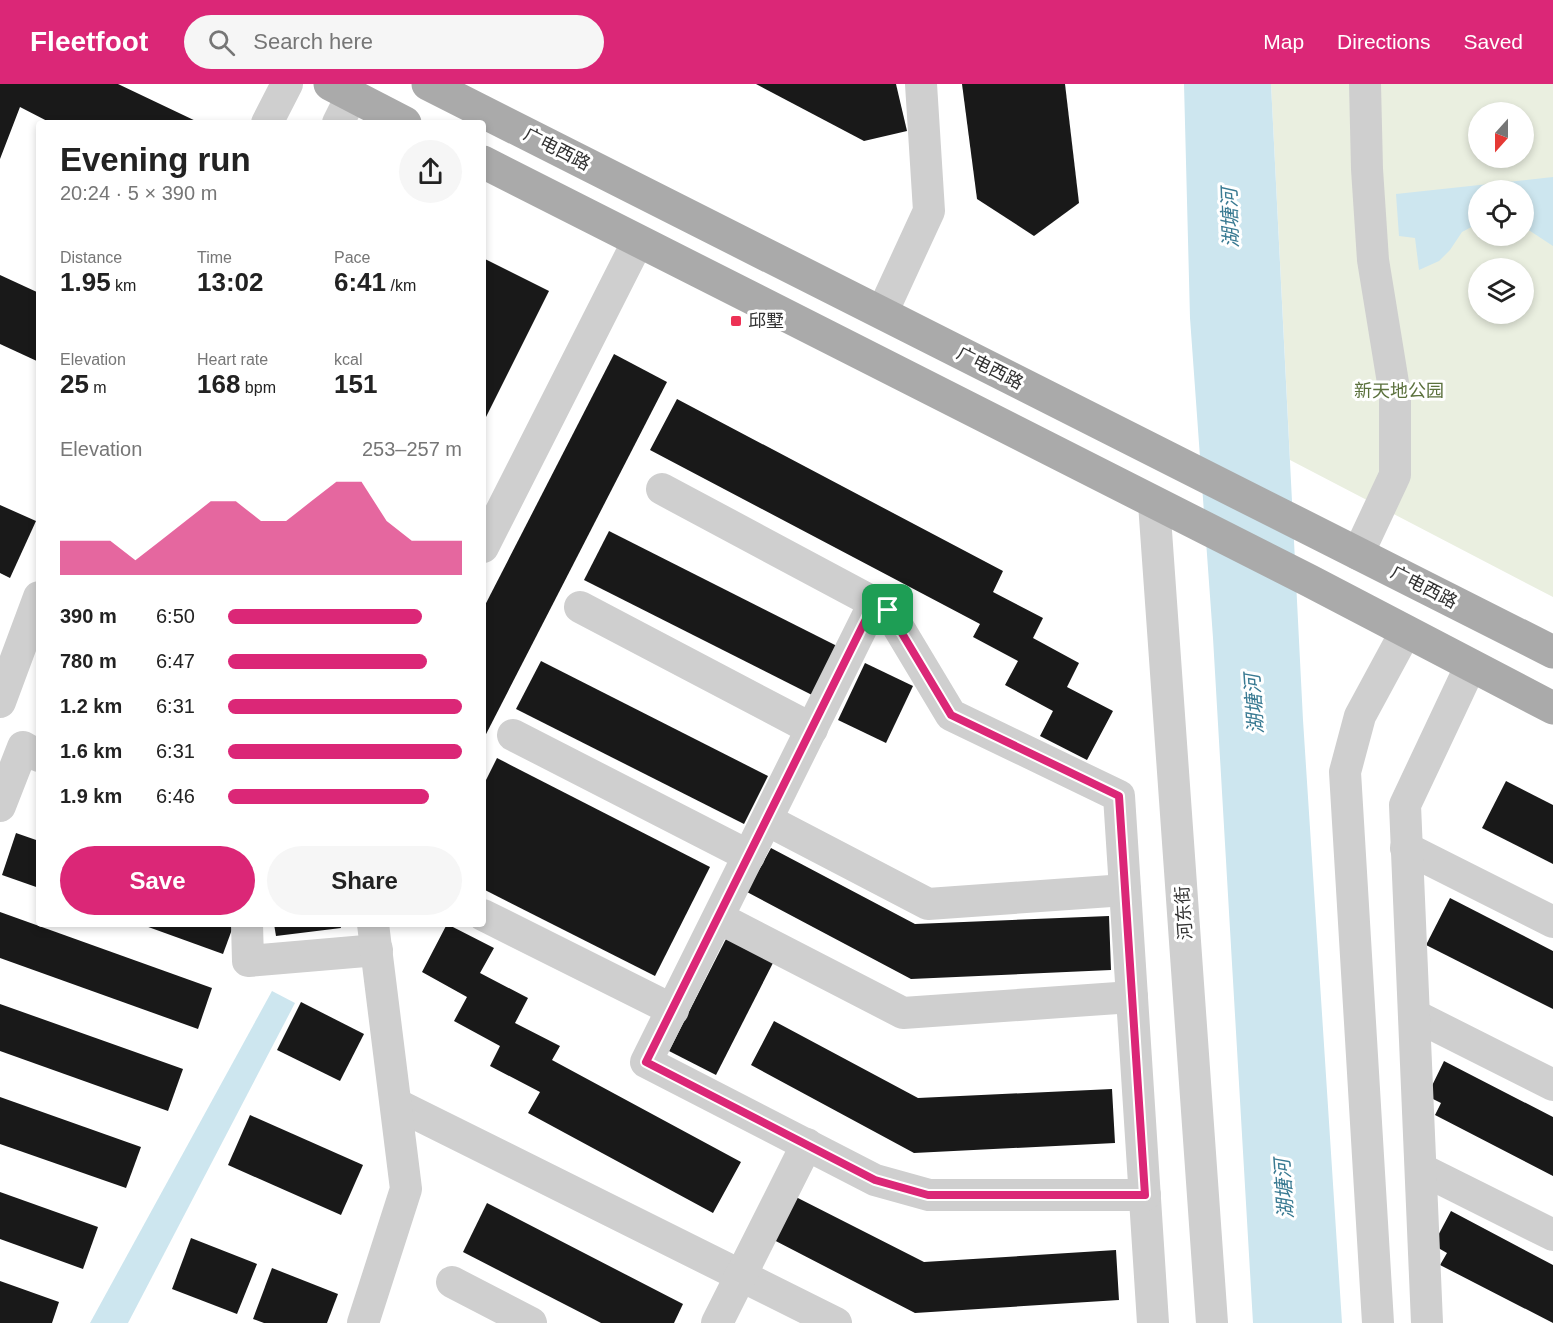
<!DOCTYPE html>
<html lang="en">
<head>
<meta charset="utf-8">
<style>
  body { margin:0; font-family:Arial,"Noto Sans SC",sans-serif; background:#f6f6f6; color:#222; height:100vh; display:flex; flex-direction:column; font-size:22px; white-space:nowrap }
  * { box-sizing:border-box; margin:0 }
  p { font-size:20px; color:#767676 }
  .icon { flex:none; width:33px; height:33px; fill:none; stroke:currentColor; stroke-width:2; stroke-linecap:round; stroke-linejoin:round }
  .map { position:relative; flex:1; overflow:hidden }
  .sheet { position:absolute; left:36px; top:36px; width:450px; height:807px; display:flex; flex-direction:column; background:#fff; border-radius:6px; box-shadow:0 3px 9px #0003 }
  .sheet>* { flex:none }
  .needle { width:39px; rotate:201deg }
  .tools { position:absolute; left:1468px; top:18px; display:grid; gap:12px }
  .tools a { display:grid; place-items:center; width:66px; height:66px; border-radius:50%; background:#fff; box-shadow:0 3px 9px #0003; font-size:30px }
  .pin { position:absolute; display:grid; place-items:center; width:51px; height:51px; color:#fff; margin:-26px; border-radius:12px; box-shadow:0 3px 9px #0006 }
  .round { display:grid; place-items:center; flex:none; width:63px; height:63px; border-radius:32px; background:#f6f6f6 }
  .head { display:flex; align-items:center; justify-content:space-between; height:102px; padding:0 24px }
  h1 { font-size:33px; font-weight:700; line-height:45px }
  .figures { display:grid; grid-template-columns:repeat(3,1fr); gap:9px; height:102px; padding:6px 24px }
  .figures div { display:grid; align-content:center }
  .figures b { font-size:26px; font-weight:700 }
  .figures small { font-size:16px; font-weight:400 }
  .figures p { font-size:16px }
  .chart { height:168px; padding:12px 24px }
  .chart p { display:flex; justify-content:space-between }
  .chart svg { width:100%; height:108px; margin-top:6px; fill:#db2777; opacity:.7 }
  .action { display:flex; gap:12px; margin-top:auto; padding:12px 24px }
  .action a { flex:1; height:69px; border-radius:36px; background:#db2777; color:#fff; font-size:24px; font-weight:700; line-height:69px; text-align:center }
  .action a+a { background:#f6f6f6; color:#222 }
  ul { padding:0 24px; list-style:none; font-size:20px }
  li { display:grid; grid-template-columns:96px 72px 1fr; align-items:center; height:45px }
  li i { height:15px; border-radius:8px; background:#db2777 }
  header { display:flex; align-items:center; gap:36px; box-sizing:border-box; height:84px; padding:0 30px; background:#db2777; color:#fff }
  header strong { font-size:28px }
  nav { display:flex; gap:33px; margin-inline-start:auto; font-size:21px }
  .search { width:420px; height:54px; background:#f6f6f6; display:flex; align-items:center; gap:15px; box-sizing:border-box; padding:0 21px; border-radius:33px; color:#767676; font-size:22px }
  .map>svg:first-child { display:block }
  .green { fill:#eaefe0; fill-rule:evenodd }
  .water { fill:#cde6ef }
  .building { fill:#191919 }
  .lines { fill:none; stroke-linecap:round; stroke-linejoin:round }
  .minor { stroke:#cfcfcf; stroke-width:32 }
  .major { stroke:#aaa; stroke-width:33 }
  .route-casing { stroke:#fff; stroke-width:12 }
  .route { stroke:#db2777; stroke-width:8 }
  .poi-dot { fill:#ed3155; stroke:#fff; stroke-width:2 }
  .labels { text-anchor:middle; stroke-width:6; stroke-linejoin:round; paint-order:stroke }
  .street-label { font-size:18px; fill:#323232; stroke:#fff }
  .poi-label { font-size:18px; fill:#323232; stroke:#fff; text-anchor:start }
  .park-label { font-size:18px; fill:#5b713d; stroke:#fff }
  .water-label { font-size:20px; font-style:italic; fill:#397a92; stroke:#fff }
</style>
</head>
<body>
<header>
<strong>Fleetfoot</strong>
<div class="search"><svg class="icon" aria-label="search" viewBox="0 0 24 24"><circle cx="10" cy="10" r="6"/><path d="M15 15l6 6"/></svg>Search here</div>
<nav><a>Map</a><a>Directions</a><a>Saved</a></nav>
</header>
<div class="map">
<svg width="1553" height="1239" viewBox="0 0 1553 1239">
  <rect width="100%" height="100%" fill="#fff"/>
  <path class="green" d="M 1271,0 L 1553,0 L 1553,513 L 1290,376 ZM 1479,28 L 1524,28 L 1524,74 L 1479,74 ZM 1479,106 L 1524,106 L 1524,152 L 1479,152 ZM 1479,184 L 1524,184 L 1524,230 L 1479,230 Z"/>
  <g class="water">
    <path d="M 1184,0 L 1271,0 L 1303,636 L 1342,1239 L 1253,1239 L 1213,554 L 1190,234 Z"/>
    <path d="M 1553,93 L 1553,162 L 1524,143 L 1524,106 L 1479,106 L 1479,139 L 1462,148 L 1450,166 L 1439,177 L 1419,186 L 1415,154 L 1399,152 L 1396,110 Z"/>
    <path d="M 272,907 L 295,919 L 128,1239 L 90,1239 Z"/>
  </g>
  <g class="building">
    <path d="M 0,0 L 118,0 L 200,39 L 51,39 L 20,23 L 0,75 Z"/>
    <path d="M 756,0 L 896,0 L 907,47 L 864,57 Z"/>
    <path d="M 962,0 L 1065,0 L 1079,119 L 1034,152 L 977,115 Z"/>
    <path d="M 483,174 L 549,207 L 483,339 Z"/>
    <path d="M 0,191 L 39,209 L 39,278 L 0,260 Z"/>
    <path d="M 614,270 L 667,298 L 483,656 L 483,525 Z"/>
    <path d="M 677,315 L 1003,487 L 993,508 L 1043,534 L 1033,554 L 1079,579 L 1067,603 L 1113,627 L 1087,676 L 1040,652 L 1053,627 L 1005,601 L 1018,577 L 973,553 L 980,540 L 650,366 Z"/>
    <path d="M 0,421 L 36,437 L 10,494 L 0,489 Z"/>
    <path d="M 609,447 L 837,562 L 812,611 L 584,496 Z"/>
    <path d="M 541,577 L 768,692 L 744,740 L 516,625 Z"/>
    <path d="M 865,579 L 913,602 L 886,659 L 838,636 Z"/>
    <path d="M 497,674 L 710,783 L 655,892 L 483,805 L 483,702 Z"/>
    <path d="M 1506,697 L 1553,721 L 1553,780 L 1482,744 Z"/>
    <path d="M 16,749 L 39,757 L 39,804 L 2,791 Z"/>
    <path d="M 771,764 L 915,840 L 1109,832 L 1111,886 L 911,895 L 747,808 Z"/>
    <path d="M 1450,814 L 1553,867 L 1553,925 L 1426,861 Z"/>
    <path d="M 0,828 L 212,904 L 198,945 L 0,874 Z"/>
    <path d="M 140,840 L 234,840 L 223,870 Z"/>
    <path d="M 274,840 L 340,840 L 341,844 L 276,852 Z"/>
    <path d="M 447,840 L 494,864 L 480,889 L 528,914 L 515,939 L 560,962 L 552,976 L 741,1078 L 713,1129 L 528,1029 L 540,1008 L 490,982 L 500,962 L 454,937 L 467,913 L 422,888 Z"/>
    <path d="M 727,853 L 774,877 L 716,991 L 669,967 Z"/>
    <path d="M 301,918 L 364,950 L 340,997 L 277,966 Z"/>
    <path d="M 0,920 L 183,985 L 168,1027 L 0,967 Z"/>
    <path d="M 774,937 L 918,1014 L 1112,1005 L 1115,1059 L 914,1069 L 751,981 Z"/>
    <path d="M 1444,977 L 1553,1033 L 1553,1092 L 1435,1031 L 1441,1019 L 1427,1012 Z"/>
    <path d="M 0,1013 L 141,1063 L 126,1104 L 0,1060 Z"/>
    <path d="M 250,1031 L 363,1081 L 341,1131 L 228,1081 Z"/>
    <path d="M 0,1108 L 98,1143 L 83,1185 L 0,1155 Z"/>
    <path d="M 790,1110 L 924,1178 L 1116,1166 L 1119,1216 L 915,1229 L 768,1153 Z"/>
    <path d="M 487,1119 L 683,1220 L 674,1239 L 601,1239 L 463,1168 Z"/>
    <path d="M 1451,1127 L 1553,1181 L 1553,1239 L 1440,1181 L 1447,1169 L 1433,1161 Z"/>
    <path d="M 191,1154 L 257,1180 L 237,1230 L 172,1205 Z"/>
    <path d="M 272,1184 L 338,1210 L 327,1239 L 264,1239 L 253,1235 Z"/>
    <path d="M 0,1197 L 59,1218 L 52,1239 L 0,1239 Z"/>
  </g>
  <g class="lines">
    <g class="minor">
      <path d="M 267,39 L 287,0"/>
      <path d="M 338,39 L 352,11"/>
      <path d="M 882,229 L 929,127 L 921,0"/>
      <path d="M 662,405 L 888,526 L 951,631 L 1119,712 L 1153,1239"/>
      <path d="M 1154,419 L 1212,1239"/>
      <path d="M 483,463 L 638,157"/>
      <path d="M 1358,470 L 1395,391 L 1395,311 L 1373,176 L 1367,85 L 1365,0"/>
      <path d="M 874,519 L 646,978 L 875,1096 L 929,1111 L 1145,1111"/>
      <path d="M 580,523 L 812,645"/>
      <path d="M 0,618 L 39,513"/>
      <path d="M 513,651 L 749,772"/>
      <path d="M 0,722 L 23,663 L 39,672"/>
      <path d="M 767,736 L 928,820 L 1125,806"/>
      <path d="M 1406,764 L 1553,838"/>
      <path d="M 483,831 L 673,926"/>
      <path d="M 719,834 L 903,929 L 1132,913"/>
      <path d="M 247,840 L 248,877 L 377,866"/>
      <path d="M 1414,931 L 1553,1001"/>
      <path d="M 396,1020 L 836,1239"/>
      <path d="M 1421,1085 L 1553,1151"/>
      <path d="M 452,1198 L 531,1239"/>
      <path d="M 363,1239 L 406,1105 L 373,840"/>
      <path d="M 717,1239 L 807,1060"/>
      <path d="M 1378,1239 L 1345,688 L 1360,632 L 1406,547"/>
      <path d="M 1427,1239 L 1405,721 L 1471,581"/>
    </g>
    <g class="major">
      <path d="M 330,0 L 405,39"/>
      <path d="M 428,0 L 1553,568"/>
      <path d="M 483,78 L 1310,497 L 1553,624"/>
    </g>
  </g>
  <g class="lines">
    <g class="route-casing">
      <path id="route" d="M 874,519 L 888,526 L 951,631 L 1119,712 L 1145,1111 L 928,1111 L 875,1096 L 646,978 Z"/>
    </g>
    <use href="#route" class="route"/>
  </g>
  <rect class="poi-dot" x="730" y="231" width="12" height="12" rx="3"/>
  <g class="labels">
    <g class="street-label">
      <text transform="translate(557 65) rotate(27)" y="6">广电西路</text>
      <text transform="translate(990 284) rotate(27)" y="6">广电西路</text>
      <text transform="translate(1424 503) rotate(27)" y="6">广电西路</text>
      <text transform="translate(1184 829) rotate(-94)" y="6">河东街</text>
    </g>
    <g class="poi-label">
      <text x="748" y="243">邱墅</text>
    </g>
    <g class="park-label">
      <text x="1399" y="313">新天地公园</text>
    </g>
    <g class="water-label">
      <text transform="translate(1230 134) rotate(-92)" y="7">湖塘河</text>
      <text transform="translate(1254 620) rotate(-94)" y="7">湖塘河</text>
      <text transform="translate(1284 1105) rotate(-94)" y="7">湖塘河</text>
    </g>
  </g>
</svg>
<div class="tools">
<a><svg class="needle" viewBox="-14 -14 28 28"><path d="M0-13l5 13h-10z" fill="#e53935"/><path d="M0 13l5-13h-10z" fill="#767676"/></svg></a>
<a><svg class="icon" aria-label="locate" viewBox="0 0 24 24"><circle cx="12" cy="12" r="6"/><path d="M12 2v4M12 18v4M2 12h4M18 12h4"/></svg></a>
<a><svg class="icon" aria-label="layers" viewBox="0 0 24 24"><path d="M12 4l9 5-9 5-9-5zM3 14l9 5 9-5"/></svg></a>
</div>
<div class="pin" style="left:888px;top:526px;background:#1e9e55"><svg class="icon" aria-label="arrive" viewBox="0 0 24 24"><path d="M6 21V4h12l-3 4 3 4H6"/></svg></div>
<section class="sheet">
<div class="head"><div><h1>Evening run</h1><p>20:24 · 5 × 390 m</p></div><a class="round"><svg class="icon" aria-label="share" viewBox="0 0 24 24"><path d="M12 15V3M7 8l5-5 5 5M5 13v7h14v-7"/></svg></a></div>
<div class="figures">
<div><p>Distance</p><b>1.95<small> km</small></b></div>
<div><p>Time</p><b>13:02</b></div>
<div><p>Pace</p><b>6:41<small> /km</small></b></div>
</div>
<div class="figures">
<div><p>Elevation</p><b>25<small> m</small></b></div>
<div><p>Heart rate</p><b>168<small> bpm</small></b></div>
<div><p>kcal</p><b>151</b></div>
</div>
<div class="chart"><p><span>Elevation</span>253–257 m</p>
<svg viewBox="0 0 160 44" preserveAspectRatio="none"><path d="M0 44V30L10 30L20 30L30 38L40 30L50 22L60 14L70 14L80 22L90 22L100 14L110 6L120 6L130 22L140 30L150 30L160 30V44z"/></svg>
</div>
<ul>
<li><b>390 m</b>6:50<i style="width:83%"></i></li>
<li><b>780 m</b>6:47<i style="width:85%"></i></li>
<li><b>1.2 km</b>6:31<i style="width:100%"></i></li>
<li><b>1.6 km</b>6:31<i style="width:100%"></i></li>
<li><b>1.9 km</b>6:46<i style="width:86%"></i></li>
</ul>
<div class="action"><a>Save</a><a>Share</a></div>
</section>
</div>
</body>
</html>
